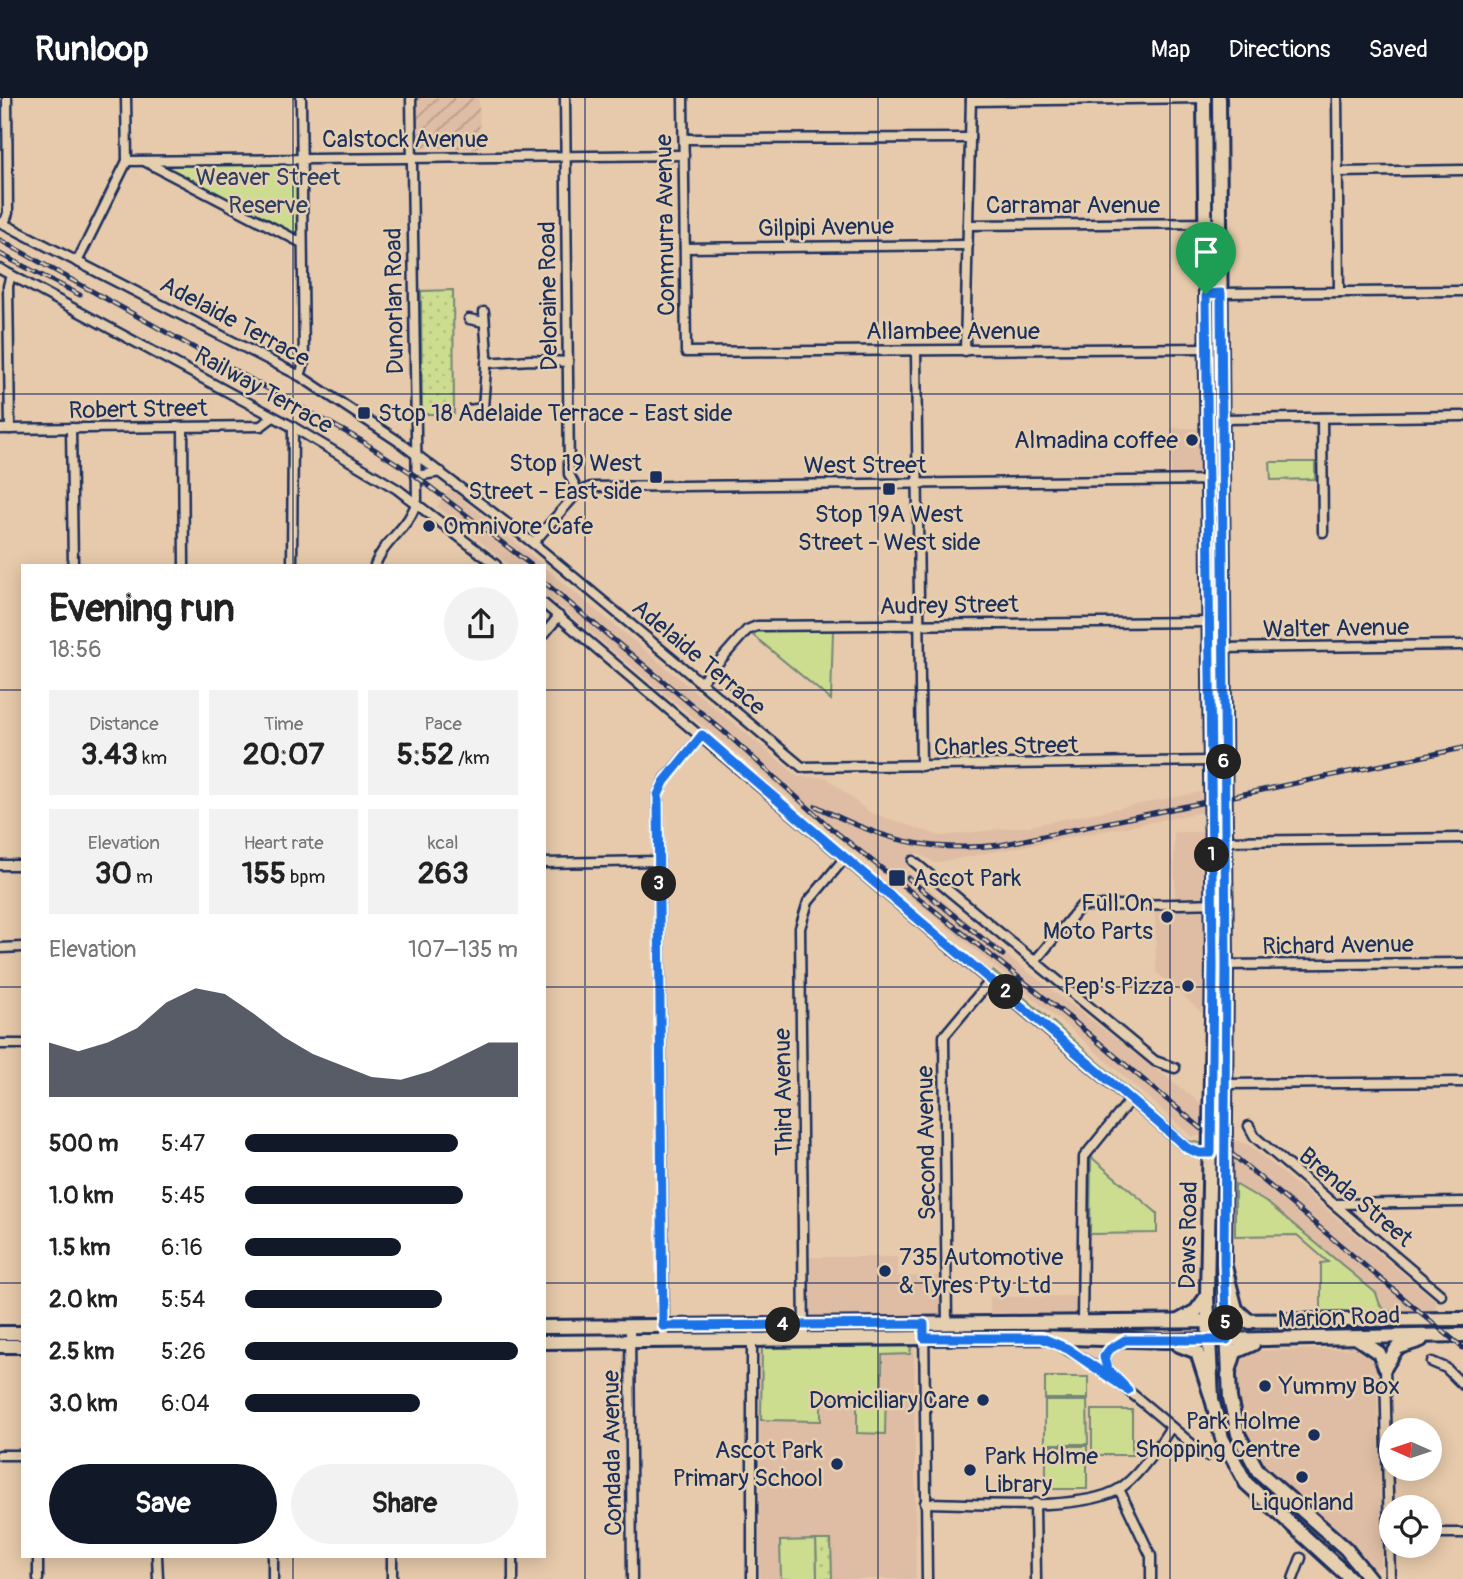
<!DOCTYPE html>
<html lang="en">
<head>
<meta charset="utf-8">
<style>
  body { margin:0; font-family:Pangolin,sans-serif; background:#f2f2f2; color:#222; height:100vh; display:flex; flex-direction:column; font-size:26px; white-space:nowrap }
  * { box-sizing:border-box; margin:0 }
  p { font-size:23px; color:#767676 }
  .icon { flex:none; width:38px; height:38px; fill:none; stroke:currentColor; stroke-width:2; stroke-linecap:round; stroke-linejoin:round }
  .map { position:relative; flex:1; overflow:hidden }
  .sheet { position:absolute; left:21px; top:466px; width:525px; height:994px; display:flex; flex-direction:column; background:#fff; border-radius:0px; box-shadow:0 4px 18px #0003 }
  .sheet>* { flex:none }
  .needle { width:46px; rotate:273deg }
  .buttons { position:absolute; left:1379px; top:1320px; display:grid; gap:14px }
  .buttons a { display:grid; place-items:center; width:63px; height:63px; border-radius:50%; background:#fff; box-shadow:0 4px 18px #0003; font-size:35px }
  .pin { position:absolute; display:grid; place-items:center; width:60px; height:60px; color:#fff; margin:-72px -30px; border-radius:50% 50% 50% 0; rotate:-45deg; box-shadow:0 0 7px #0007 }
  .pin .icon { rotate:45deg }
  .km { position:absolute; width:35px; height:35px; margin:-18px; border-radius:50%; background:#222; color:#fff; font-size:19px; line-height:35px; text-align:center }
  .round { display:grid; place-items:center; flex:none; width:74px; height:74px; border-radius:37px; background:#f2f2f2 }
  .head { display:flex; align-items:center; justify-content:space-between; height:119px; padding:0 28px }
  h1 { font-size:38px; font-weight:700; line-height:52px }
  .figures { display:grid; grid-template-columns:repeat(3,1fr); gap:10px; height:119px; padding:7px 28px }
  .figures div { display:grid; align-content:center; border-radius:0px; background:#f2f2f2; text-align:center }
  .figures b { font-size:30px; font-weight:700 }
  .figures small { font-size:19px; font-weight:400 }
  .figures p { font-size:19px }
  .chart { height:196px; padding:14px 28px }
  .chart p { display:flex; justify-content:space-between }
  .chart svg { width:100%; height:126px; margin-top:7px; fill:#111827; opacity:.7 }
  .cta { display:flex; gap:14px; margin-top:auto; padding:14px 28px }
  .cta a { flex:1; height:80px; border-radius:42px; background:#111827; color:#fff; font-size:28px; font-weight:700; line-height:80px; text-align:center }
  .cta a+a { background:#f2f2f2; color:#222 }
  ul { padding:0 28px; list-style:none; font-size:23px }
  li { display:grid; grid-template-columns:112px 84px 1fr; align-items:center; height:52px }
  li i { height:18px; border-radius:9px; background:#111827 }
  header { display:flex; align-items:center; gap:42px; box-sizing:border-box; height:98px; padding:0 35px; background:#111827; color:#fff }
  header strong { font-size:33px }
  nav { display:flex; gap:38px; margin-inline-start:auto; font-size:24px }
  .map>svg:first-child { display:block }
  .built { fill:#dfbda4 }
  .industrial { fill:url(#industrial-furrows) }
  .grass { fill:url(#grass-dots); stroke:#748677; stroke-width:2 }
  .park { fill:#cddd90; stroke:#748677; stroke-width:2 }
  .garden { fill:url(#garden-furrows); stroke:#748677; stroke-width:2 }
  .lines { fill:none; stroke-linecap:round; stroke-linejoin:round }
  .street-casing { stroke:#1b2f5e; stroke-width:13 }
  .secondary-casing { stroke:#1b2f5e; stroke-width:18 }
  .primary-casing { stroke:#1b2f5e; stroke-width:18 }
  .street { stroke:#e6cfaf; stroke-width:8 }
  .secondary { stroke:#e6cfaf; stroke-width:12 }
  .primary { stroke:#e6cfaf; stroke-width:12 }
  .rail-casing { stroke:#1b2f5e; stroke-width:5 }
  .rail { stroke:#e6cfaf; stroke-width:2.5; stroke-dasharray:8; stroke-linecap:butt }
  .route-casing { stroke:#fff; stroke-width:14 }
  .route { stroke:#1a73e8; stroke-width:9 }
  .grid { fill:none; stroke:#1b2f5e; stroke-width:2; stroke-opacity:0.55 }
  .poi-dot { fill:#1b2f5e; stroke:#e6cfaf; stroke-width:2.5 }
  .labels { text-anchor:middle; stroke-width:5; stroke-linejoin:round; paint-order:stroke }
  .street-label { font-size:24px; fill:#1b2f5e; stroke:#e6cfaf }
  .park-label { font-size:24px; fill:#2d4063; stroke:#e6cfaf }
  .poi-label { font-size:24px; fill:#1b2f5e; stroke:#e6cfaf; text-anchor:end }
</style>
</head>
<body>
<header>
<strong>Runloop</strong>
<nav><a>Map</a><a>Directions</a><a>Saved</a></nav>
</header>
<div class="map">
<svg width="1463" height="1481" viewBox="0 0 1463 1481">
  <defs>
    <pattern id="industrial-furrows" width="10" height="10" patternUnits="userSpaceOnUse" patternTransform="scale(1.75)"><rect width="10" height="10" fill="#dfbda4"/><path d="M-1 1l2-2M0 10L10 0M9 11l2-2" fill="none" stroke="#b49a89"/></pattern>
    <pattern id="grass-dots" width="8" height="8" patternUnits="userSpaceOnUse" patternTransform="scale(1.75)"><rect width="8" height="8" fill="#cddd90"/><path d="M2 2h.1M6 6h.1" fill="none" stroke="#afbe7f" stroke-width="1.8" stroke-linecap="round"/></pattern>
    <pattern id="garden-furrows" width="10" height="10" patternUnits="userSpaceOnUse" patternTransform="scale(1.75)"><rect width="10" height="10" fill="#cddd90"/><path d="M-1 1l2-2M0 10L10 0M9 11l2-2" fill="none" stroke="#afbe7f"/></pattern>
  </defs>
  <rect width="100%" height="100%" fill="#e7caab"/>
  <filter id="ink" filterUnits="userSpaceOnUse"><feTurbulence type="fractalNoise" baseFrequency=".0143" numOctaves="2"/><feDisplacementMap in="SourceGraphic" scale="14" xChannelSelector="R" yChannelSelector="G"/><feConvolveMatrix kernelMatrix="1 2 1 2 8 2 1 2 1" color-interpolation-filters="sRGB"/></filter>
  <g filter="url(#ink)">
    <g class="built">
      <path d="M 1171,330 L 1203,330 L 1204,372 L 1201,377 L 1171,377 Z"/>
      <path d="M 450,391 L 543,467 L 509,467 L 437,408 Z"/>
      <path d="M 544,469 L 799,679 L 826,679 L 869,714 L 940,738 L 1029,728 L 1200,694 L 1204,714 L 935,765 L 917,755 L 906,771 L 1014,863 L 1202,1006 L 1203,1038 L 1191,1038 L 1075,935 L 544,496 Z"/>
      <path d="M 1174,734 L 1206,734 L 1207,795 L 1203,801 L 1175,801 Z"/>
      <path d="M 1155,811 L 1206,813 L 1208,920 L 1156,874 Z"/>
      <path d="M 1232,1041 L 1249,1047 L 1436,1203 L 1436,1214 L 1388,1214 L 1380,1207 L 1376,1195 L 1269,1106 L 1242,1093 L 1233,1085 Z"/>
      <path d="M 809,1159 L 897,1159 L 898,1178 L 942,1178 L 942,1216 L 934,1222 L 814,1223 L 809,1216 Z"/>
      <path d="M 1079,1198 L 1079,1215 L 1073,1220 L 990,1220 L 990,1199 Z"/>
      <path d="M 763,1247 L 912,1247 L 914,1251 L 916,1481 L 760,1481 L 760,1251 Z"/>
      <path d="M 1365,1250 L 1376,1265 L 1382,1442 L 1381,1470 L 1367,1471 L 1263,1374 L 1240,1321 L 1238,1262 L 1249,1253 Z"/>
    </g>
    <path class="industrial" d="M 417,0 L 479,0 L 480,50 L 418,50 Z"/>
    <g class="grass">
      <path d="M 453,192 L 454,316 L 422,316 L 421,193 Z"/>
      <path d="M 816,1442 L 831,1442 L 832,1481 L 817,1481 Z"/>
    </g>
    <g class="park">
      <path d="M 297,65 L 297,139 L 160,67 Z"/>
      <path d="M 1270,364 L 1315,364 L 1315,381 L 1271,382 Z"/>
      <path d="M 756,532 L 833,532 L 831,602 L 749,534 Z"/>
      <path d="M 1091,1059 L 1157,1115 L 1157,1135 L 1090,1136 Z"/>
      <path d="M 1235,1086 L 1269,1106 L 1376,1195 L 1380,1207 L 1386,1213 L 1321,1213 L 1321,1165 L 1328,1164 L 1297,1137 L 1235,1138 Z"/>
      <path d="M 911,1248 L 910,1256 L 882,1257 L 882,1289 L 886,1289 L 885,1336 L 857,1335 L 857,1302 L 821,1302 L 821,1323 L 761,1322 L 762,1250 Z"/>
      <rect x="1045" y="1279" width="43" height="22"/>
      <path d="M 1045,1303 L 1087,1303 L 1088,1346 L 1045,1346 Z"/>
      <rect x="1092" y="1312" width="40" height="45"/>
      <rect x="1046" y="1348" width="41" height="43"/>
      <path d="M 816,1442 L 817,1481 L 781,1481 L 780,1443 Z"/>
    </g>
    <g class="garden">
      <path d="M 993,873 L 1048,920 L 1046,923 L 990,877 Z"/>
      <path d="M 1053,924 L 1188,1043 L 1201,1045 L 1201,1050 L 1185,1044 L 1050,927 Z"/>
    </g>
    <g class="lines">
      <g class="street-casing">
        <g id="street">
          <path d="M 565,0 L 569,376 L 578,394"/>
          <path d="M 683,0 L 686,254 L 1209,250"/>
          <path d="M 1337,0 L 1339,194"/>
          <path d="M 971,3 L 1206,0"/>
          <path d="M 684,41 L 970,40"/>
          <path d="M 127,63 L 684,57"/>
          <path d="M 146,64 L 302,145"/>
          <path d="M 1338,74 L 1463,72"/>
          <path d="M 0,124 L 300,278 L 398,343 L 533,445 L 802,669 L 1211,663"/>
          <path d="M 4,126 L 8,115 L 7,0"/>
          <path d="M 968,127 L 1220,125"/>
          <path d="M 685,150 L 968,147"/>
          <path d="M 77,164 L 127,63 L 126,0"/>
          <path d="M 0,171 L 293,329 L 397,391 L 496,467"/>
          <path d="M 1217,195 L 1463,193"/>
          <path d="M 469,221 L 484,224"/>
          <path d="M 916,253 L 921,668"/>
          <path d="M 965,253 L 971,0"/>
          <path d="M 486,265 L 531,262 L 568,264"/>
          <path d="M 300,278 L 304,265 L 301,0"/>
          <path d="M 469,312 L 483,310 L 487,256 L 484,214"/>
          <path d="M 1322,320 L 1323,434"/>
          <path d="M 1222,321 L 1463,318"/>
          <path d="M 183,329 L 184,467"/>
          <path d="M 71,330 L 73,467"/>
          <path d="M 0,331 L 261,328 L 273,319"/>
          <path d="M 10,331 L 8,188 L 11,177"/>
          <path d="M 416,378 L 441,374"/>
          <path d="M 533,445 L 578,394 L 591,389 L 1222,382"/>
          <path d="M 292,467 L 293,329"/>
          <path d="M 375,467 C 384,442 412,428 417,401 L 411,0"/>
          <path d="M 544,506 L 1187,1050 L 1199,1055 L 1211,1055"/>
          <path d="M 544,536 L 559,518"/>
          <path d="M 1221,550 L 1463,547"/>
          <path d="M 700,585 L 747,532 L 757,528 L 1212,524"/>
          <path d="M 1225,743 L 1463,740"/>
          <path d="M 913,763 L 1155,963 L 1175,970"/>
          <path d="M 544,765 L 659,763"/>
          <path d="M 0,767 L 23,767"/>
          <path d="M 0,850 L 23,849"/>
          <path d="M 1035,863 L 1081,808 L 1225,805"/>
          <path d="M 1213,867 L 1463,865"/>
          <path d="M 0,946 L 23,946"/>
          <path d="M 1226,986 L 1463,984"/>
          <path d="M 1249,1028 L 1255,1039 L 1441,1197"/>
          <path d="M 1337,1106 L 1463,1104"/>
          <path d="M 924,1226 L 927,1481"/>
          <path d="M 947,1226 L 944,938 L 991,882"/>
          <path d="M 1082,1226 L 1084,1059 L 1131,1001"/>
          <path d="M 630,1228 L 632,1481"/>
          <path d="M 752,1239 L 752,1481"/>
          <path d="M 804,1241 L 800,830 L 808,804 L 844,761"/>
          <path d="M 664,1242 L 658,697 L 664,683 L 702,637"/>
          <path d="M 1048,1242 C 1108,1269 1156,1317 1206,1358"/>
          <path d="M 1432,1264 L 1446,1270 L 1463,1287"/>
          <path d="M 1385,1269 L 1390,1481"/>
          <path d="M 1116,1280 L 1107,1270 L 1104,1259 L 1110,1251 L 1123,1243"/>
          <path d="M 0,1357 L 23,1357"/>
          <path d="M 1119,1391 L 1151,1458 L 1151,1481"/>
          <path d="M 925,1405 C 972,1405 1082,1414 1119,1391 C 1138,1379 1159,1348 1171,1329"/>
          <path d="M 1035,1405 L 1036,1481"/>
          <path d="M 1430,1435 L 1463,1435"/>
          <path d="M 38,1458 L 38,1481"/>
          <path d="M 157,1458 L 158,1481"/>
          <path d="M 273,1458 L 273,1481"/>
          <path d="M 392,1458 L 392,1481"/>
          <path d="M 513,1458 L 513,1481"/>
          <path d="M 1293,1481 L 1301,1460"/>
        </g>
      </g>
      <g class="secondary-casing">
        <g id="secondary">
          <path d="M 1204,0 L 1213,867 L 1207,1198 L 1212,1301 L 1222,1340 L 1246,1385 L 1351,1481"/>
          <path d="M 1219,0 L 1226,867 L 1224,1165 L 1230,1300 L 1238,1336 L 1258,1373 L 1346,1451 L 1370,1481"/>
        </g>
      </g>
      <g class="primary-casing">
        <g id="primary">
          <path d="M 1224,1165 L 1236,1211 L 1250,1224"/>
          <path d="M 1180,1222 L 1196,1213 L 1207,1198"/>
          <path d="M 544,1229 L 1463,1221"/>
          <path d="M 0,1235 L 23,1235"/>
          <path d="M 1357,1240 L 1379,1255 L 1385,1269"/>
          <path d="M 544,1244 L 1038,1239 L 1165,1243 L 1463,1237"/>
          <path d="M 1179,1247 L 1197,1254 L 1212,1301"/>
          <path d="M 0,1248 L 23,1248"/>
          <path d="M 1385,1269 L 1397,1250 L 1421,1242"/>
          <path d="M 1228,1277 L 1235,1254 L 1253,1246"/>
        </g>
      </g>
      <use href="#street" class="street"/>
      <use href="#secondary" class="secondary"/>
      <use href="#primary" class="primary"/>
      <g class="rail-casing">
        <g id="rail">
          <path d="M 0,142 L 362,343 L 416,378 L 531,467"/>
          <path d="M 0,156 L 80,197"/>
          <path d="M 544,484 L 728,637 L 832,731 L 1071,921 L 1463,1250"/>
          <path d="M 816,708 C 880,741 927,755 1000,747 L 1463,650"/>
          <path d="M 908,780 L 1003,857"/>
        </g>
      </g>
      <use href="#rail" class="rail"/>
    </g>
  </g>
  <g class="lines" filter="url(#ink)">
    <g class="route-casing">
      <path id="route" d="M 1221,195 L 1226,867 L 1224,1165 L 1227,1242 L 1125,1242 L 1110,1251 L 1104,1259 L 1107,1270 L 1128,1292 L 1068,1251 L 1042,1240 L 924,1240 L 924,1226 L 663,1228 L 658,697 L 664,684 L 702,637 C 862,777 1027,910 1187,1050 L 1199,1055 L 1211,1055 L 1213,867 L 1206,196 Z"/>
    </g>
    <use href="#route" class="route"/>
  </g>
  <path class="grid" d="M 293,0 L 293,467M 585,0 L 585,1481M 878,0 L 878,1481M 1170,0 L 1170,1481M 0,296 L 1463,296M 0,592 L 23,592M 544,592 L 1463,592M 0,889 L 23,889M 544,889 L 1463,889M 0,1185 L 23,1185M 544,1185 L 1463,1185M 293,1458 L 293,1481"/>
  <g class="poi-dot">
    <rect x="357" y="308" width="14" height="14" rx="3.5"/>
    <circle cx="1192" cy="342" r="7"/>
    <rect x="649" y="372" width="14" height="14" rx="3.5"/>
    <rect x="882" y="384" width="14" height="14" rx="3.5"/>
    <circle cx="429" cy="428" r="7"/>
    <rect x="888" y="771" width="18" height="18" rx="3.5"/>
    <circle cx="1167" cy="819" r="7"/>
    <circle cx="1188" cy="888" r="7"/>
    <circle cx="885" cy="1173" r="7"/>
    <circle cx="1265" cy="1288" r="7"/>
    <circle cx="983" cy="1302" r="7"/>
    <circle cx="1314" cy="1337" r="7"/>
    <circle cx="837" cy="1366" r="7"/>
    <circle cx="970" cy="1372" r="7"/>
    <circle cx="1302" cy="1379" r="7"/>
  </g>
  <g class="labels">
    <g class="street-label">
      <text x="405" y="49">Calstock Avenue</text>
      <text x="1073" y="115">Carramar Avenue</text>
      <text transform="translate(665 127) rotate(-91)" y="8">Conmurra Avenue</text>
      <text transform="translate(826 129) rotate(-1)" y="8">Gilpipi Avenue</text>
      <text transform="translate(548 198) rotate(-91)" y="8">Deloraine Road</text>
      <text transform="translate(394 203) rotate(-91)" y="8">Dunorlan Road</text>
      <text transform="translate(235 223) rotate(28)" y="8">Adelaide Terrace</text>
      <text x="953" y="241">Allambee Avenue</text>
      <text transform="translate(264 292) rotate(29)" y="8">Railway Terrace</text>
      <text transform="translate(138 311) rotate(-1)" y="8">Robert Street</text>
      <text x="865" y="375">West Street</text>
      <text transform="translate(949 507) rotate(-1)" y="8">Audrey Street</text>
      <text transform="translate(1336 530) rotate(-1)" y="8">Walter Avenue</text>
      <text transform="translate(699 559) rotate(40)" y="8">Adelaide Terrace</text>
      <text transform="translate(1006 648) rotate(-1)" y="8">Charles Street</text>
      <text transform="translate(1338 847) rotate(-1)" y="8">Richard Avenue</text>
      <text transform="translate(783 994) rotate(-91)" y="8">Third Avenue</text>
      <text transform="translate(926 1045) rotate(-91)" y="8">Second Avenue</text>
      <text transform="translate(1356 1099) rotate(40)" y="8">Brenda Street</text>
      <text transform="translate(1188 1137) rotate(-89)" y="8">Daws Road</text>
      <text transform="translate(1339 1219) rotate(-2)" y="8">Marion Road</text>
      <text transform="translate(612 1355) rotate(-91)" y="8">Condada Avenue</text>
    </g>
    <g class="park-label">
      <text x="268" y="87">Weaver Street<tspan x="268" dy="28">Reserve</tspan></text>
    </g>
    <g class="poi-label">
      <text x="378" y="323" text-anchor="start">Stop 18 Adelaide Terrace - East side</text>
      <text x="1178" y="350">Almadina coffee</text>
      <text x="642" y="373">Stop 19 West<tspan x="642" dy="28">Street - East side</tspan></text>
      <text x="889" y="424" text-anchor="middle">Stop 19A West<tspan x="889" dy="28">Street - West side</tspan></text>
      <text x="443" y="436" text-anchor="start">Omnivore Cafe</text>
      <text x="913" y="788" text-anchor="start">Ascot Park</text>
      <text x="1153" y="813">Full On<tspan x="1153" dy="28">Moto Parts</tspan></text>
      <text x="1174" y="896">Pep's Pizza</text>
      <text x="899" y="1167" text-anchor="start">735 Automotive<tspan x="899" dy="28">&amp; Tyres Pty Ltd</tspan></text>
      <text x="1279" y="1296" text-anchor="start">Yummy Box</text>
      <text x="969" y="1310">Domiciliary Care</text>
      <text x="1300" y="1331">Park Holme<tspan x="1300" dy="28">Shopping Centre</tspan></text>
      <text x="823" y="1360">Ascot Park<tspan x="823" dy="28">Primary School</tspan></text>
      <text x="984" y="1366" text-anchor="start">Park Holme<tspan x="984" dy="28">Library</tspan></text>
      <text x="1302" y="1412" text-anchor="middle">Liquorland</text>
    </g>
  </g>
</svg>
<div class="buttons">
<a><svg class="needle" viewBox="-14 -14 28 28"><path d="M0-13l5 13h-10z" fill="#e53935"/><path d="M0 13l5-13h-10z" fill="#767676"/></svg></a>
<a><svg class="icon" aria-label="locate" viewBox="0 0 24 24"><circle cx="12" cy="12" r="6"/><path d="M12 2v4M12 18v4M2 12h4M18 12h4"/></svg></a>
</div>
<div class="pin" style="left:1206px;top:196px;background:#1e9e55"><svg class="icon" aria-label="arrive" viewBox="0 0 24 24"><path d="M6 21V4h12l-3 4 3 4H6"/></svg></div>
<b class="km" style="left:1212px;top:757px">1</b>
<b class="km" style="left:1006px;top:894px">2</b>
<b class="km" style="left:659px;top:786px">3</b>
<b class="km" style="left:783px;top:1227px">4</b>
<b class="km" style="left:1226px;top:1225px">5</b>
<b class="km" style="left:1224px;top:664px">6</b>
<section class="sheet">
<div class="head"><div><h1>Evening run</h1><p>18:56</p></div><a class="round"><svg class="icon" aria-label="share" viewBox="0 0 24 24"><path d="M12 15V3M7 8l5-5 5 5M5 13v7h14v-7"/></svg></a></div>
<div class="figures">
<div><p>Distance</p><b>3.43<small> km</small></b></div>
<div><p>Time</p><b>20:07</b></div>
<div><p>Pace</p><b>5:52<small> /km</small></b></div>
</div>
<div class="figures">
<div><p>Elevation</p><b>30<small> m</small></b></div>
<div><p>Heart rate</p><b>155<small> bpm</small></b></div>
<div><p>kcal</p><b>263</b></div>
</div>
<div class="chart"><p><span>Elevation</span>107–135 m</p>
<svg viewBox="0 0 160 44" preserveAspectRatio="none"><path d="M0 44V25L10 28L20 25L30 20L40 11L50 6L60 8L70 15L80 23L90 29L100 33L110 37L120 38L130 35L140 30L150 25L160 25V44z"/></svg>
</div>
<ul>
<li><b>500 m</b>5:47<i style="width:78%"></i></li>
<li><b>1.0 km</b>5:45<i style="width:80%"></i></li>
<li><b>1.5 km</b>6:16<i style="width:57%"></i></li>
<li><b>2.0 km</b>5:54<i style="width:72%"></i></li>
<li><b>2.5 km</b>5:26<i style="width:100%"></i></li>
<li><b>3.0 km</b>6:04<i style="width:64%"></i></li>
</ul>
<div class="cta"><a>Save</a><a>Share</a></div>
</section>
</div>
</body>
</html>
